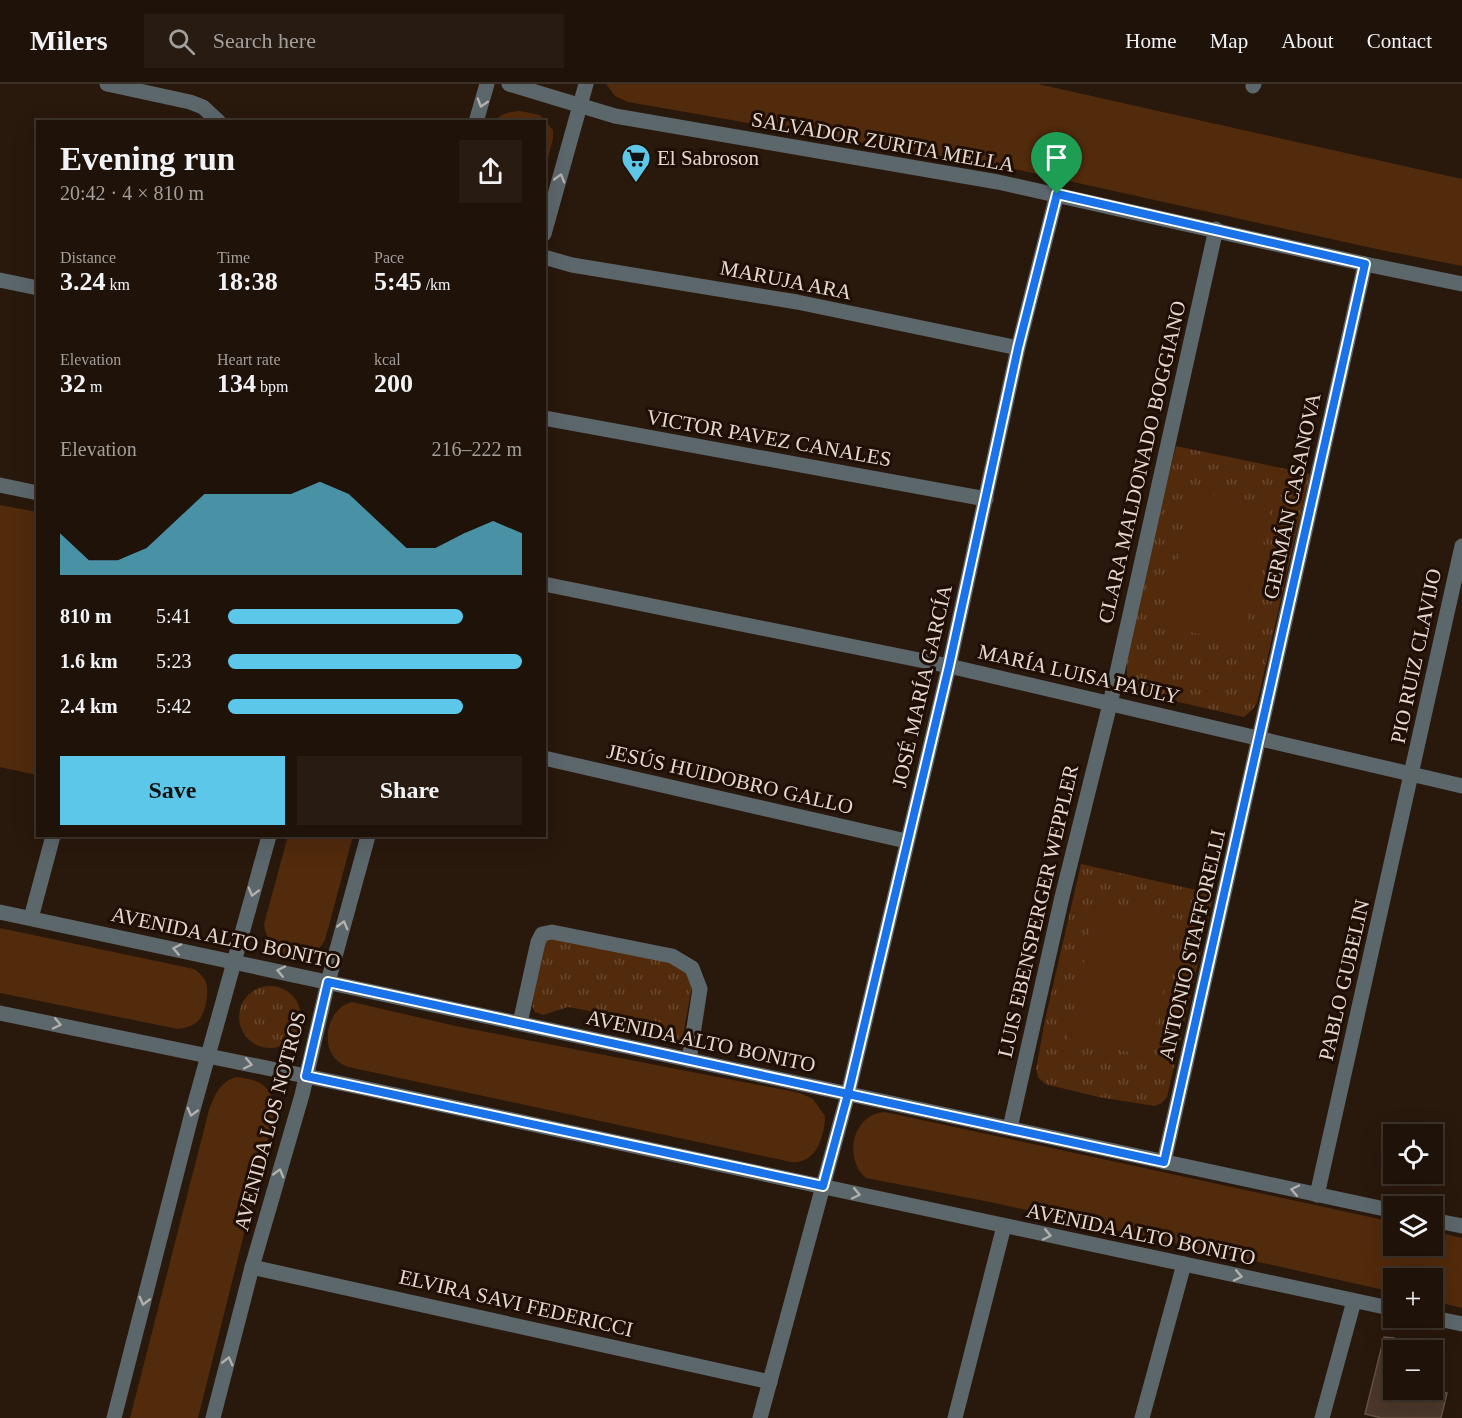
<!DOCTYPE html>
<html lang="en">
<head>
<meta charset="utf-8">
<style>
  body { margin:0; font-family:"Times New Roman",serif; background:#271b12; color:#f1f3f6; height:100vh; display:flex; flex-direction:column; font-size:22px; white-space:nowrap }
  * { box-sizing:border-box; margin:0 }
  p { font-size:20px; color:#a19e9c }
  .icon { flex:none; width:33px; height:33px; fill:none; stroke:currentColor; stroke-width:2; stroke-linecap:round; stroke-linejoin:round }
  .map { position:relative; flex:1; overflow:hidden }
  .sheet { position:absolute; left:36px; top:36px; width:510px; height:717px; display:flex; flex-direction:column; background:#1f1209; border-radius:0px; box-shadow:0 6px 24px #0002,0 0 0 2px #3c322a }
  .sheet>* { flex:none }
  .controls { position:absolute; left:1383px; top:1040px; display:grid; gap:12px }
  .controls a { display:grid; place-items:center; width:60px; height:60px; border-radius:0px; background:#1f1209; box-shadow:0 6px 24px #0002,0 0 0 2px #3c322a; font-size:30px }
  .pin { position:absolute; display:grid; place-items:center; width:51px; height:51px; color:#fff; margin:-62px -26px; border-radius:50% 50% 50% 0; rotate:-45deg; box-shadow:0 0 6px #0007 }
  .pin .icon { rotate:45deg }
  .round { display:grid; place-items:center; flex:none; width:63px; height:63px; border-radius:0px; background:#271b12 }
  .overview { display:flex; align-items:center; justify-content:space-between; height:102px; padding:0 24px }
  h1 { font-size:33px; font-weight:700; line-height:45px }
  .figures { display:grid; grid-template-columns:repeat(3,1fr); gap:9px; height:102px; padding:6px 24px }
  .figures div { display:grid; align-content:center }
  .figures b { font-size:26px; font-weight:700 }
  .figures small { font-size:16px; font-weight:400 }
  .figures p { font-size:16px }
  .chart { height:168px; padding:12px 24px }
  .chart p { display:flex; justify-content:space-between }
  .chart svg { width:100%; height:108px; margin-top:6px; fill:#5cc7e8; opacity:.7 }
  .action { display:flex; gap:12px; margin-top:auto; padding:12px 24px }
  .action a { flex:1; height:69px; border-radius:0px; background:#5cc7e8; color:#111; font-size:24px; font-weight:700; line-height:69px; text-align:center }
  .action a+a { background:#271b12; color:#f1f3f6 }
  ul { padding:0 24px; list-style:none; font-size:20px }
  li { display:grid; grid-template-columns:96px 72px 1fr; align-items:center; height:45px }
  li i { height:15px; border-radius:8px; background:#5cc7e8 }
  header { display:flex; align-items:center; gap:36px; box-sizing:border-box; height:84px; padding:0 30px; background:#1f1209; border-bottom:2px solid #3c322a }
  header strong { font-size:28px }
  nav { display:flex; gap:33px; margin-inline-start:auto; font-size:21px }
  .search { width:420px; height:54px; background:#271b12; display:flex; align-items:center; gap:15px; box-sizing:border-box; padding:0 21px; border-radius:0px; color:#a19e9c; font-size:22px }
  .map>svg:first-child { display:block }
  .grass { fill:url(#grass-tufts) }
  .park { fill:#522a0c }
  .building { fill:#4b372b; stroke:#655043; stroke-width:1.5 }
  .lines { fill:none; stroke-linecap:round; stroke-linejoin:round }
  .minor { stroke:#5c676b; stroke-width:15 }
  .oneway { stroke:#b4b0ad }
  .route-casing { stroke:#fff; stroke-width:12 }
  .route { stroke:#1a73e8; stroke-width:8 }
  .labels { text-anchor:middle; stroke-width:6; stroke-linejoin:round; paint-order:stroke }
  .street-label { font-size:21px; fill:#e4d8d0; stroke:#1f0e04 }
  .poi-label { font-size:21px; fill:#e4d8d0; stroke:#1f0e04; text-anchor:start }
</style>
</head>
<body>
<header>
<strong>Milers</strong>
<div class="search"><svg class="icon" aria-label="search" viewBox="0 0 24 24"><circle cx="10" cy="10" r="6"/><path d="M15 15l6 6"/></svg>Search here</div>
<nav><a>Home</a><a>Map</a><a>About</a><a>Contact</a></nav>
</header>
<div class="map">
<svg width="1462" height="1334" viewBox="0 0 1462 1334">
  <defs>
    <pattern id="grass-tufts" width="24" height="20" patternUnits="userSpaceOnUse" patternTransform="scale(1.5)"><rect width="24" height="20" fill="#522a0c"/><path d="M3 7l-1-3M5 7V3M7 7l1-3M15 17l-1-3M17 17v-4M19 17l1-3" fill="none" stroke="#6b482e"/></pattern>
  </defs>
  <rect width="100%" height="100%" fill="#29180c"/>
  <g class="grass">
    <path d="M 1176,362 L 1310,390 L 1257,619 L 1252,626 L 1244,633 L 1130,607 C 1121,579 1133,548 1139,521 C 1150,467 1163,415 1176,362 Z"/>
    <path d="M 1081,780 L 1214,810 L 1167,1013 L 1162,1019 L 1155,1022 L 1098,1013 L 1045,1000 L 1038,993 L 1036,985 L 1045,936 Z"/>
    <path d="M 552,855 L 677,879 L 685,885 L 692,902 L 682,957 L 661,953 L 655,941 L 648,938 L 568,923 L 543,931 L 535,928 L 532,922 L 542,865 L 545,857 Z"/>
    <circle cx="270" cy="933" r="31"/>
  </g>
  <g class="park">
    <path d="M 606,0 L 1038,0 L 1462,95 L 1462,182 L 1381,166 L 1019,86 L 628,18 L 615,12 Z"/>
    <path d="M 520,27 L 540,31 L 553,46 L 553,55 L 545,85 L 544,38 L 495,37 C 502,29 509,28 520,27 Z"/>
    <path d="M 1193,406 L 1271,423 L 1242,559 L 1163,542 Z"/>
    <path d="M 0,421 L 37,428 L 37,691 L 0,683 Z"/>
    <path d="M 288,752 L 353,752 L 325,856 C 310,885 268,875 264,840 Z"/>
    <path d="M 1097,817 L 1179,835 L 1149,972 L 1067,955 Z"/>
    <path d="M 0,844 L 194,885 C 198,888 203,892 205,896 C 210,906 206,926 200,935 C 194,942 186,944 178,945 L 0,909 Z"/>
    <path d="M 352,918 L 456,942 L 800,1009 L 813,1015 L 825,1032 C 825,1049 818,1076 797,1078 C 792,1079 786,1077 782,1076 L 348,983 C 316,972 325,924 352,918 Z"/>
    <path d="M 236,993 C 264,996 276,1005 273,1034 L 198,1334 L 130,1334 L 209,1026 C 215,1010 220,998 236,993 Z"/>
    <path d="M 885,1028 L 1393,1138 L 1394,1161 L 1432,1161 L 1433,1147 L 1462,1154 L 1462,1224 L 1433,1217 L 1432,1194 L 1394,1194 L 1393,1208 L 995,1119 L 866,1094 C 843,1075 852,1030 885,1028 Z"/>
  </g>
  <path class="building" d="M 1384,1253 L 1394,1254 L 1394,1305 L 1428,1305 L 1447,1309 L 1441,1334 L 1382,1334 L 1365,1330 Z"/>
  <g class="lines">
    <g class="minor">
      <path d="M 107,0 L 190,18 L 203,23 L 219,38"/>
      <path d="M 509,0 L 615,32 L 998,98 L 1365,180 L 1462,200"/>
      <path d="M 1253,2 L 1254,0"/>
      <path d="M 476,38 L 487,0"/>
      <path d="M 544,150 L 586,0"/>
      <path d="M 544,173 L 572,181 L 797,218 L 1018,264"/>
      <path d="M 0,196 L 38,204"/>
      <path d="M 544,334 L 986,415"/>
      <path d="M 0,401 L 38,409"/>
      <path d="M 544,500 L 949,582 L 1462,702"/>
      <path d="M 544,674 L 906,757"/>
      <path d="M 0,828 L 1394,1127"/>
      <path d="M 31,834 L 53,752"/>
      <path d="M 0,929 L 354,1002 L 1394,1225"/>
      <path d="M 520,939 L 538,858 L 542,850 L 552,848 L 672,872 L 692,884 L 700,905 L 689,976"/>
      <path d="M 1010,1044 L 1062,813 L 1110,620 L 1216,145"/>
      <path d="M 1164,1078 L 1365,180"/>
      <path d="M 1317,1111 L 1462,462"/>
      <path d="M 1432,1136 L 1462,1142"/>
      <path d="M 252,1183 L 770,1298"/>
      <path d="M 1429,1233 L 1462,1240"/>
      <path d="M 114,1334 L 191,1033 L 269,752"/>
      <path d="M 213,1334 L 252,1183 L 302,1011 L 328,898 L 368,752"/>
      <path d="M 760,1334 L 848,1010 L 949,582 L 1018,264 L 1057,110"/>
      <path d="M 955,1334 L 1004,1142"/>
      <path d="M 1142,1334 L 1184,1180"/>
      <path d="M 1322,1334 L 1354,1217"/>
    </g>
  </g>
  <defs><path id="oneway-chevron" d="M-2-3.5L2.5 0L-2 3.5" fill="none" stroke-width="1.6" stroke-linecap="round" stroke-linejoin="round" transform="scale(1.5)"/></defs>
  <g class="oneway">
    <use href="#oneway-chevron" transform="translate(482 19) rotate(107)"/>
    <use href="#oneway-chevron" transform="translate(560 94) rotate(-74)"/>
    <use href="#oneway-chevron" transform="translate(253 808) rotate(106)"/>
    <use href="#oneway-chevron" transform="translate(343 841) rotate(-75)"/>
    <use href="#oneway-chevron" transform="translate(177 865) rotate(-168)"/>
    <use href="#oneway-chevron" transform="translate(281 887) rotate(-168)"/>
    <use href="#oneway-chevron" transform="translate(57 940) rotate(12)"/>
    <use href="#oneway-chevron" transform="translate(248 980) rotate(12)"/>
    <use href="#oneway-chevron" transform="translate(192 1028) rotate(105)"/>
    <use href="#oneway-chevron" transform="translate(279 1089) rotate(-74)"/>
    <use href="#oneway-chevron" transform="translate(1295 1106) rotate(-168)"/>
    <use href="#oneway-chevron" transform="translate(856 1110) rotate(12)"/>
    <use href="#oneway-chevron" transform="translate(1047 1151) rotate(12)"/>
    <use href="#oneway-chevron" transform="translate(1238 1192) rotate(12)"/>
    <use href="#oneway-chevron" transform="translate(144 1217) rotate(104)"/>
    <use href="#oneway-chevron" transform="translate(228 1277) rotate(-76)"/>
  </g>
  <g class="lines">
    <g class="route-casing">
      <path id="route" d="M 1057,110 L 1018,264 L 949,582 L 848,1010 L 328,898 L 306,992 L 823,1102 L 848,1010 L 1164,1078 L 1365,180 L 1057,110"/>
    </g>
    <use href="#route" class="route"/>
  </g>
  <defs>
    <g id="supermarket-pin" transform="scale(1.5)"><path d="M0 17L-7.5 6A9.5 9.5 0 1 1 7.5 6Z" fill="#5cc7e8" stroke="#1f0e04"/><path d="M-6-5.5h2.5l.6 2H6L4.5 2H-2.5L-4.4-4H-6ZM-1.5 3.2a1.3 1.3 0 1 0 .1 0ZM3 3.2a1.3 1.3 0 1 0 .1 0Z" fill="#111"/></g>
  </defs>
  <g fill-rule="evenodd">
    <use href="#supermarket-pin" x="636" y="74"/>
  </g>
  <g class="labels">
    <g class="street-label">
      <text transform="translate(883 58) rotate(10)" y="7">SALVADOR ZURITA MELLA</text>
      <text transform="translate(786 196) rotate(11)" y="7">MARUJA ARA</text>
      <text transform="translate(769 354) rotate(10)" y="7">VICTOR PAVEZ CANALES</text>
      <text transform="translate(1142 378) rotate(-77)" y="7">CLARA MALDONADO BOGGIANO</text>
      <text transform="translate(1292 412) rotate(-78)" y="7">GERMÁN CASANOVA</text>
      <text transform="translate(1416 572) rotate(-78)" y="7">PIO RUIZ CLAVIJO</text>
      <text transform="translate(1079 590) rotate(13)" y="7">MARÍA LUISA PAULY</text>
      <text transform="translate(922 602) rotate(-77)" y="7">JOSÉ MARÍA GARCÍA</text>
      <text transform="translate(730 695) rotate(13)" y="7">JESÚS HUIDOBRO GALLO</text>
      <text transform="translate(1038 827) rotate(-77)" y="7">LUIS EBENSPERGER WEPPLER</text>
      <text transform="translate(226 854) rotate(12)" y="7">AVENIDA ALTO BONITO</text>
      <text transform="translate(1192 861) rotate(-77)" y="7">ANTONIO STAFFORELLI</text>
      <text transform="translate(1344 896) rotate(-77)" y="7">PABLO GUBELIN</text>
      <text transform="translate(701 957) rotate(12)" y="7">AVENIDA ALTO BONITO</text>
      <text transform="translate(270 1037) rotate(-75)" y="7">AVENIDA LOS NOTROS</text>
      <text transform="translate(1141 1150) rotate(12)" y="7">AVENIDA ALTO BONITO</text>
      <text transform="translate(516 1219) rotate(13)" y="7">ELVIRA SAVI FEDERICCI</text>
    </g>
    <g class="poi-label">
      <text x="657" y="81">El Sabroson</text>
    </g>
  </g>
</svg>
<div class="controls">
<a><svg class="icon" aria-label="locate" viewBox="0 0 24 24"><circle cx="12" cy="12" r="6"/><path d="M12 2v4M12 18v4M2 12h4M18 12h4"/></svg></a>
<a><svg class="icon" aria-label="layers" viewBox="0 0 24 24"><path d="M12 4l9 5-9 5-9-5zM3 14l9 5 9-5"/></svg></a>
<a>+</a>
<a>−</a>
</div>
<div class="pin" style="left:1057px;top:110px;background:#1e9e55"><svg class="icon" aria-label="arrive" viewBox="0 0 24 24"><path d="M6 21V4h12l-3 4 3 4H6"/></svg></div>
<section class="sheet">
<div class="overview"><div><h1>Evening run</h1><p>20:42 · 4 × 810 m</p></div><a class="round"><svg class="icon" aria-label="share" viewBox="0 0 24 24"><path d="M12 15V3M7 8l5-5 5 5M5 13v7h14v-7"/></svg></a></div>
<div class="figures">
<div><p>Distance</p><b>3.24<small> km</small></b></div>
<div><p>Time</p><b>18:38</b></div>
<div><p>Pace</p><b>5:45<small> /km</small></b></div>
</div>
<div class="figures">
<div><p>Elevation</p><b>32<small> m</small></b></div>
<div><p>Heart rate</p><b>134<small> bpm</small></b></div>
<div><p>kcal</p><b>200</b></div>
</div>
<div class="chart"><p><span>Elevation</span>216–222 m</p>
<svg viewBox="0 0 160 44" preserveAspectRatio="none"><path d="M0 44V27L10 38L20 38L30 33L40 22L50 11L60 11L70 11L80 11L90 6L100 11L110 22L120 33L130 33L140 27L150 22L160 27V44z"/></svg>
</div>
<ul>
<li><b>810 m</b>5:41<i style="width:80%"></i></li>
<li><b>1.6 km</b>5:23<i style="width:100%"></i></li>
<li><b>2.4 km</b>5:42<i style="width:80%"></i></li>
</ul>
<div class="action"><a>Save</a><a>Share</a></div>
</section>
</div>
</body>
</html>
